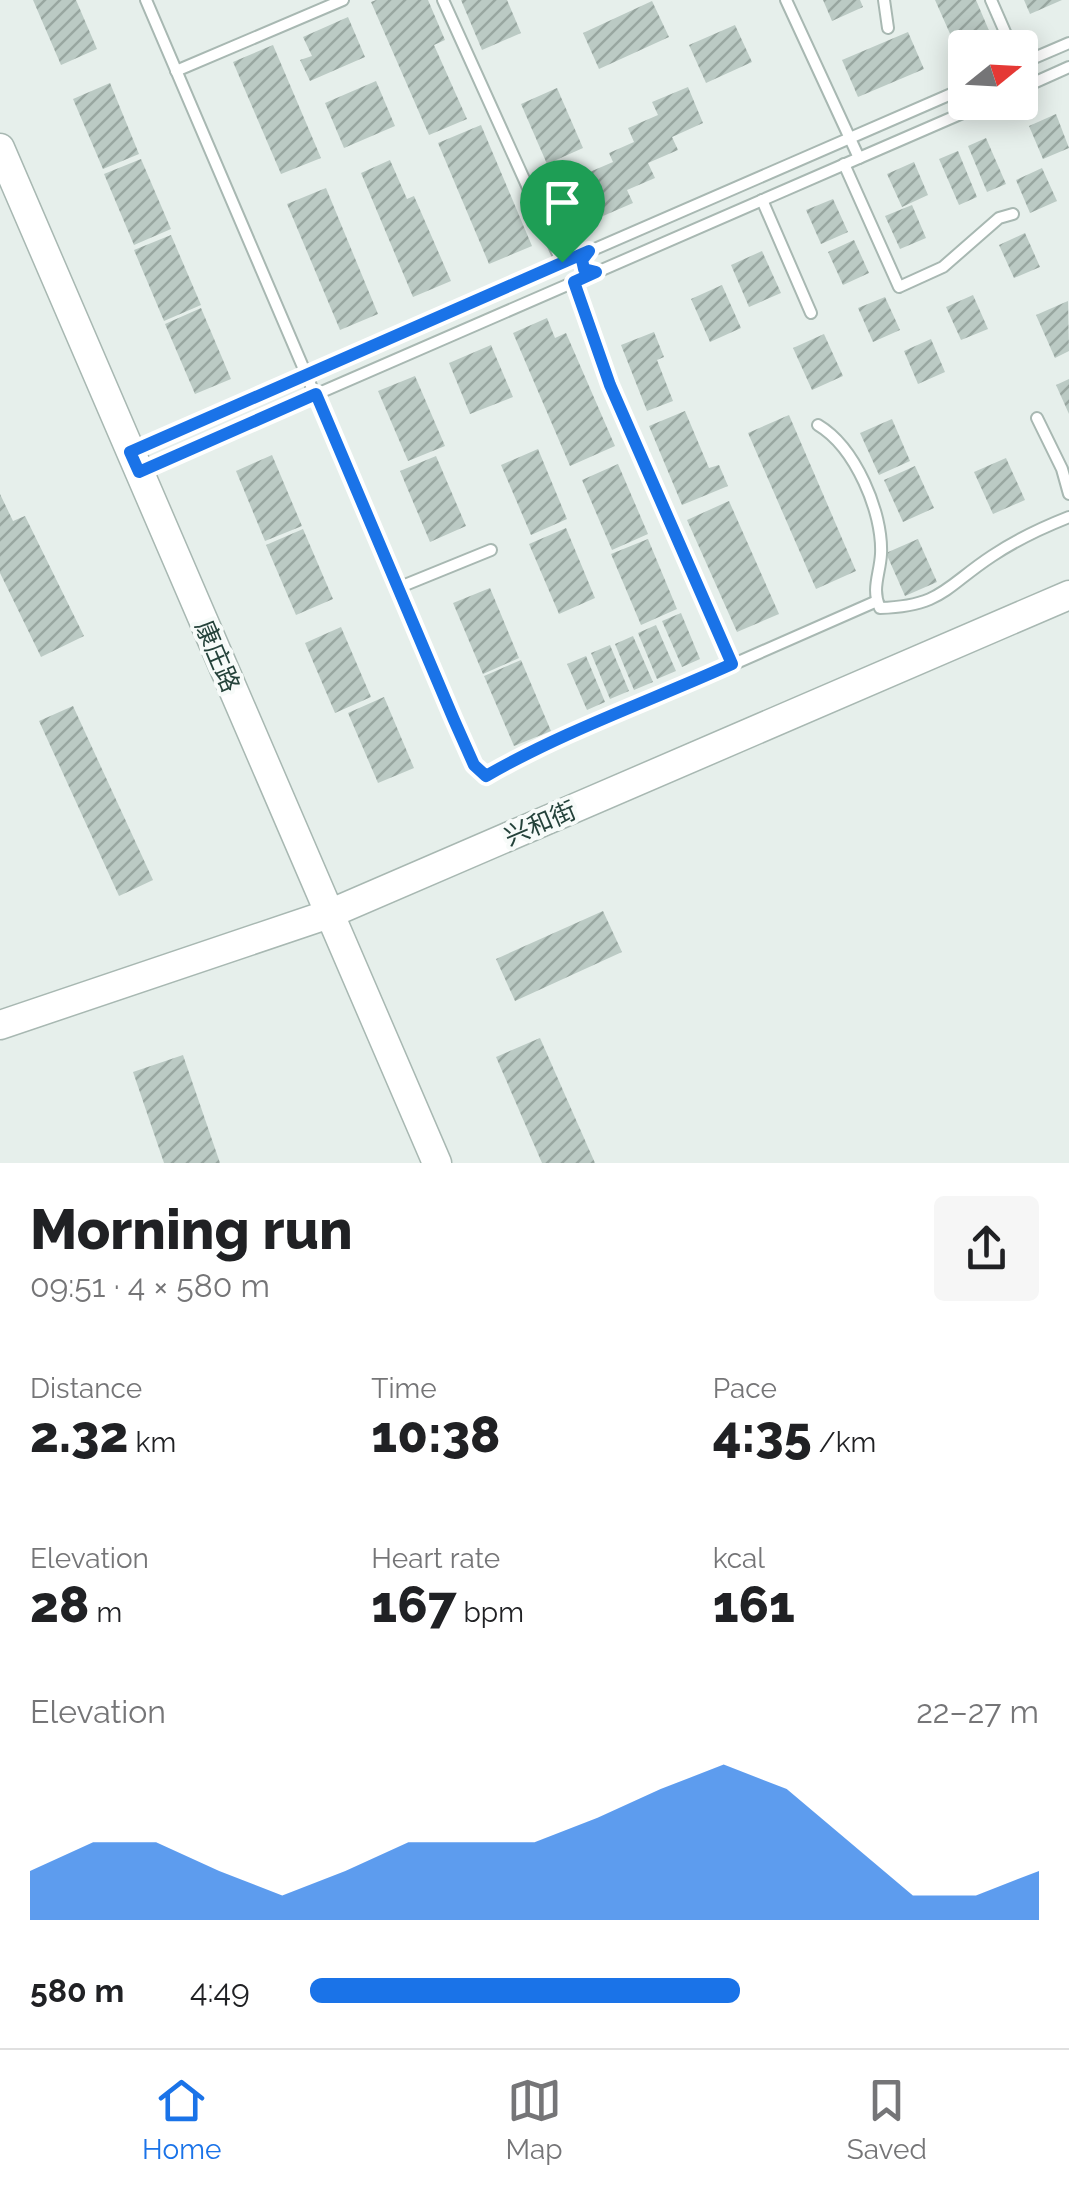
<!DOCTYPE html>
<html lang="en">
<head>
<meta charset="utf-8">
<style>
  body { margin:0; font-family:Raleway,"Noto Sans SC",sans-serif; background:#f6f6f6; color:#202124; height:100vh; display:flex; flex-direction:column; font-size:38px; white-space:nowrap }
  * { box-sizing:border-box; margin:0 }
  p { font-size:32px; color:#757577 }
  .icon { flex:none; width:55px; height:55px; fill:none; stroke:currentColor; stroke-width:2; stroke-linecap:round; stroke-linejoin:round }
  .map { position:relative; height:1163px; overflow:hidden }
  .sheet { display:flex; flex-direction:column; background:#fff; flex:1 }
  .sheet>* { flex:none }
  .needle { width:65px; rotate:72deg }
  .tools { position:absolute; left:948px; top:30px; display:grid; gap:20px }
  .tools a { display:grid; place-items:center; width:90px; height:90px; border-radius:10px; background:#fff; box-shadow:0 5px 25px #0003; font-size:50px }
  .pin { position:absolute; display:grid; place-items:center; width:85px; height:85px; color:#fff; margin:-102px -42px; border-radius:50% 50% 50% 0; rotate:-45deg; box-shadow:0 0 10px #0007 }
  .pin .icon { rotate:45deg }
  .round { display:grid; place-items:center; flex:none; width:105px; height:105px; border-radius:10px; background:#f6f6f6 }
  .overview { display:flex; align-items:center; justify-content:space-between; height:170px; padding:0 30px }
  h1 { font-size:55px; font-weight:800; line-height:75px }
  .figures { display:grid; grid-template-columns:repeat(3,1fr); gap:15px; height:170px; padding:10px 30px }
  .figures div { display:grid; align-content:center }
  .figures b { font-size:50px; font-weight:800 }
  .figures small { font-size:28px; font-weight:400 }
  .figures p { font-size:28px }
  .chart { height:280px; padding:20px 30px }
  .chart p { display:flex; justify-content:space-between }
  .chart svg { width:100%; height:180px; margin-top:10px; fill:#1a73e8; opacity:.7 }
  ul { padding:0 30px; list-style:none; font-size:32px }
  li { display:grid; grid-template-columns:160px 120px 1fr; align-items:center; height:75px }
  li i { height:25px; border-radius:12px; background:#1a73e8 }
  .dock { display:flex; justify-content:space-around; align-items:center; height:140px; border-top:2px solid #e0e0e0; background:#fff; font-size:28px; color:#757577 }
  .dock a { display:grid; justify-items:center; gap:5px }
  .dock .active { color:#1a73e8 }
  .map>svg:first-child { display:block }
  .building { fill:url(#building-hatch) }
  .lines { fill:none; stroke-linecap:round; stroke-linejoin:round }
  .service-casing { stroke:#a8b8b2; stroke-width:14 }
  .tertiary-casing { stroke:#a8b8b2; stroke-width:31 }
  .service { stroke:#fff; stroke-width:10 }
  .tertiary { stroke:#fff; stroke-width:28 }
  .route-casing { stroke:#fff; stroke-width:20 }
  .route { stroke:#1a73e8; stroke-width:12 }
  .labels { text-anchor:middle; stroke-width:8; stroke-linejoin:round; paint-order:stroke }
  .street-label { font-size:25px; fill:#24423a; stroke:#f7fbf9 }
</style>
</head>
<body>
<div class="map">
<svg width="1069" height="1163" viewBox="0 0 1069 1163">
  <defs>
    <pattern id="building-hatch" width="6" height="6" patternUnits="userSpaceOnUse" patternTransform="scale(2.5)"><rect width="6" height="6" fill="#bbcac4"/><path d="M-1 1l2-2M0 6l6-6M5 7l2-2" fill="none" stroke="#98a6a0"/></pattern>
  </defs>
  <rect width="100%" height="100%" fill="#e6efeb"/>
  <g class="building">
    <path d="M 33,0 L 76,0 L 97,49 L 61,65 Z"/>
    <path d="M 376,0 L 428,0 L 445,40 L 434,45 L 467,119 L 429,135 L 371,2 Z"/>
    <path d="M 461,0 L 507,0 L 521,33 L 482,50 Z"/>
    <path d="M 823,0 L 860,0 L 863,7 L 832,21 Z"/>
    <path d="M 935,0 L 976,0 L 993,40 L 975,48 L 965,48 L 965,52 L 959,54 Z"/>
    <path d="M 1024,0 L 1062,0 L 1030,14 Z"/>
    <path d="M 652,1 L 669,37 L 599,69 L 583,33 Z"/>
    <path d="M 348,17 L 365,57 L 310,81 L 300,60 L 312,56 L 303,37 Z"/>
    <path d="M 735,25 L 752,62 L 706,83 L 689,45 Z"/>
    <path d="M 908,32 L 924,69 L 858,97 L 842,60 Z"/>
    <path d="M 273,45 L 321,158 L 281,174 L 233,62 Z"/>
    <path d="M 376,81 L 395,126 L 344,148 L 325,103 Z"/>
    <path d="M 110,83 L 139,154 L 103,169 L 73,99 Z"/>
    <path d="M 688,87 L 703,123 L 672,137 L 678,150 L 648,163 L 655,178 L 627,190 L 633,203 L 603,216 L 585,174 L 613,162 L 609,153 L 634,142 L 628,128 L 658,115 L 652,102 Z"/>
    <path d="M 557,88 L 583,148 L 547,164 L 521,104 Z"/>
    <path d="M 1056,114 L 1069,148 L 1043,159 L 1029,126 Z"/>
    <path d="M 481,125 L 532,246 L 489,264 L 438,143 Z"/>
    <path d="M 986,138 L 1006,184 L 987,192 L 968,146 Z"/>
    <path d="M 958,151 L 977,197 L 959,205 L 939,159 Z"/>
    <path d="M 141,159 L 171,229 L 134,245 L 104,174 Z"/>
    <path d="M 390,160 L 407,199 L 414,196 L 451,281 L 413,297 L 361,173 Z"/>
    <path d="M 914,162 L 928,195 L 902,207 L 887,174 Z"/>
    <path d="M 1042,168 L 1057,201 L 1030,213 L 1016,180 Z"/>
    <path d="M 326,188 L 378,314 L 340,330 L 287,204 Z"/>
    <path d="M 833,199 L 848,232 L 821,244 L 806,210 Z"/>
    <path d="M 912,205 L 926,238 L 900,249 L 885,216 Z"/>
    <path d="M 1025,233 L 1040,267 L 1014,278 L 999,245 Z"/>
    <path d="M 171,235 L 201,305 L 164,321 L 134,250 Z"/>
    <path d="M 854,240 L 869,273 L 843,285 L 828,252 Z"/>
    <path d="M 762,251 L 781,293 L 749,307 L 731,265 Z"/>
    <path d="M 722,285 L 741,328 L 710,342 L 691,299 Z"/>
    <path d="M 973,295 L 988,329 L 961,340 L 946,307 Z"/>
    <path d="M 885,297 L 900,330 L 873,342 L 858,308 Z"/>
    <path d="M 1068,301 L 1069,351 L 1055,358 L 1036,315 Z"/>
    <path d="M 201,308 L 231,379 L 195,394 L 165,324 Z"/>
    <path d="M 547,318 L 555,338 L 566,333 L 615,446 L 570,466 L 513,333 Z"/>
    <path d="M 654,332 L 664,357 L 657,360 L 673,401 L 647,411 L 621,345 Z"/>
    <path d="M 824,334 L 843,376 L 812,390 L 793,348 Z"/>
    <path d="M 931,339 L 945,372 L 918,384 L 904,351 Z"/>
    <path d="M 491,345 L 513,397 L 470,414 L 449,363 Z"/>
    <path d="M 415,376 L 445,446 L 408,461 L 378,391 Z"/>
    <path d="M 1069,379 L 1069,414 L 1056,385 Z"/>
    <path d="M 685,411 L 709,468 L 719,465 L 728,486 L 682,505 L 649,426 Z"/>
    <path d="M 789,415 L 856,571 L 816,589 L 748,433 Z"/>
    <path d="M 892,419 L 910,461 L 879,475 L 860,433 Z"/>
    <path d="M 538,449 L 567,519 L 531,535 L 501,465 Z"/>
    <path d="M 272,455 L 302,526 L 265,541 L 236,471 Z"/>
    <path d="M 436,456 L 466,526 L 430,542 L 400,471 Z"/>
    <path d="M 1006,458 L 1025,500 L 993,514 L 974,472 Z"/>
    <path d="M 618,464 L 648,534 L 612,550 L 582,480 Z"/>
    <path d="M 915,466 L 934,508 L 903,522 L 884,480 Z"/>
    <path d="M 0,494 L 13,521 L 25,516 L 84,636 L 41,657 L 0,573 Z"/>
    <path d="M 729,501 L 779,614 L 737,632 L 687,520 Z"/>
    <path d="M 566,528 L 595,598 L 559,614 L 529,544 Z"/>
    <path d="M 303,529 L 333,599 L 296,615 L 266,545 Z"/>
    <path d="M 648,539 L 677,609 L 641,625 L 611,554 Z"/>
    <path d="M 918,539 L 937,582 L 905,596 L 886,553 Z"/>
    <path d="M 490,588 L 519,658 L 483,674 L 453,603 Z"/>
    <path d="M 681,613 L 700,659 L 682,667 L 662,621 Z"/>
    <path d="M 656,625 L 676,671 L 657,679 L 638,633 Z"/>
    <path d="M 341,627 L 371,697 L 335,713 L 305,643 Z"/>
    <path d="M 633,636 L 653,682 L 634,690 L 615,644 Z"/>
    <path d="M 610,645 L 629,691 L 610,699 L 591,653 Z"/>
    <path d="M 586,656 L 605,702 L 587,710 L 567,664 Z"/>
    <path d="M 521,660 L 551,731 L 514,746 L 484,676 Z"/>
    <path d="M 384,697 L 414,768 L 378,783 L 348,713 Z"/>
    <path d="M 73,706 L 153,880 L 119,896 L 39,721 Z"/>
    <path d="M 603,911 L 622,952 L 515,1001 L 496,959 Z"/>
    <path d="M 540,1038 L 595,1163 L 542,1163 L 496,1057 Z"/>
    <path d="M 183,1055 L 220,1163 L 164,1163 L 133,1072 Z"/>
  </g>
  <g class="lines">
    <g class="service-casing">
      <g id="service">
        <path d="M 146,0 L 454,720 L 474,765 L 486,776 L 554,739 L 609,719 L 877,601"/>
        <path d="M 443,0 L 562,263"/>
        <path d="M 786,0 L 859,158 L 988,102"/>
        <path d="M 884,0 L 888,28"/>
        <path d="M 991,0 L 1012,48"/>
        <path d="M 1020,64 L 1069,43"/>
        <path d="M 176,71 L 343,0"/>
        <path d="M 1020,89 L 1069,67"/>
        <path d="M 844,164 L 899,287 L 943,267 L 999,218 L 1013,214"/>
        <path d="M 762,200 L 811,313"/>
        <path d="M 574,282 L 610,385 L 732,663"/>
        <path d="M 1037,418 L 1062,469 L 1069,494"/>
        <path d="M 818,425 C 855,447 883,512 881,554 C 880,574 871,589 880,608 C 942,606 945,587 992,556 C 1016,540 1041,528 1069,517"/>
        <path d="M 135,449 L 965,88"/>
        <path d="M 140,471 L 859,158"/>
        <path d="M 400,587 L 491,550"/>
      </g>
    </g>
    <g class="tertiary-casing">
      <g id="tertiary">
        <path d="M 0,148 L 437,1163"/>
        <path d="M 0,1025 L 329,914 L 1069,595"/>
      </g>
    </g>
    <use href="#service" class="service"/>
    <use href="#tertiary" class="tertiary"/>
  </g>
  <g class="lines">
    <g class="route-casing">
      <path id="route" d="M 589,251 L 582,260 L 584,269 L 596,272 L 574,282 L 610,385 L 732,664 C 650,701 564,731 486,776 L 474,765 L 454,720 L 316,394 L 139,472 L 130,452 Z"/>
    </g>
    <use href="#route" class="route"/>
  </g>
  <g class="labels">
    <g class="street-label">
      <text transform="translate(218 656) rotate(67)" y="9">康庄路</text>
      <text transform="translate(540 823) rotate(-23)" y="9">兴和街</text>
    </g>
  </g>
</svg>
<div class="tools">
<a><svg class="needle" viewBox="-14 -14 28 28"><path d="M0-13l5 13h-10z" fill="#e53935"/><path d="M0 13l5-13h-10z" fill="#757577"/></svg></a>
</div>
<div class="pin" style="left:562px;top:262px;background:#1e9e55"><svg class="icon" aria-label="arrive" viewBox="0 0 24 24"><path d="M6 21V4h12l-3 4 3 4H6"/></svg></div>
</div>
<section class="sheet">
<div class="overview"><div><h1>Morning run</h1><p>09:51 · 4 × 580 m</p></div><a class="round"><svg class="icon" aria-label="share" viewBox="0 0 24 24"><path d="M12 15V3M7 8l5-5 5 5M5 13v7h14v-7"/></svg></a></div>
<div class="figures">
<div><p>Distance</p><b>2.32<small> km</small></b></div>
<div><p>Time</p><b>10:38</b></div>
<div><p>Pace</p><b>4:35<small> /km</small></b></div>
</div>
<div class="figures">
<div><p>Elevation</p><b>28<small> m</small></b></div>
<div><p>Heart rate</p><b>167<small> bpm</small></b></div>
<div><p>kcal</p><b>161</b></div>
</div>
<div class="chart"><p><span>Elevation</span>22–27 m</p>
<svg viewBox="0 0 160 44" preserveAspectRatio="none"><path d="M0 44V32L10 25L20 25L30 32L40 38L50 32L60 25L70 25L80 25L90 19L100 12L110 6L120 12L130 25L140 38L150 38L160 32V44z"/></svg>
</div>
<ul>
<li><b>580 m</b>4:49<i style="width:59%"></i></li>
</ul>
</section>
<nav class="dock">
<a class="active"><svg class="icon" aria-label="home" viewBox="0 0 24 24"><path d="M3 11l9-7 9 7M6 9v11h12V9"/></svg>Home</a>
<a><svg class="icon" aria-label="map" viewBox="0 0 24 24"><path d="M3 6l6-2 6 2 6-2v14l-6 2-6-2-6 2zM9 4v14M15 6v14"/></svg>Map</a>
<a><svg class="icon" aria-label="saved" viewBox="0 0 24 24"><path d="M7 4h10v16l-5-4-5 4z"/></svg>Saved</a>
</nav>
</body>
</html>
